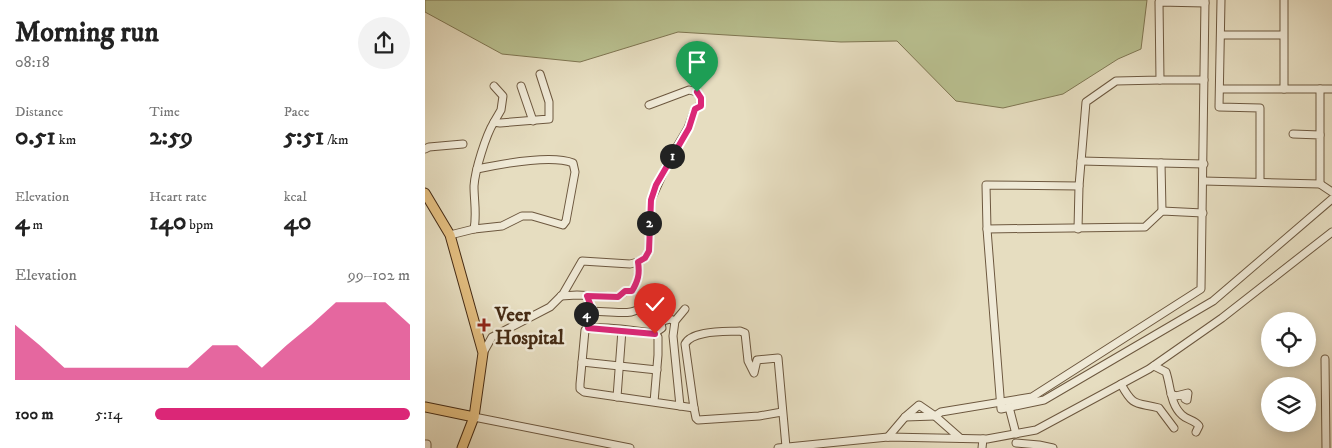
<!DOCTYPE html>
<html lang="en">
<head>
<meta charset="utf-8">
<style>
  body { margin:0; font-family:"IM FELL DW Pica",serif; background:#f2f2f2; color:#222; height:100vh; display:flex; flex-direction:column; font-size:19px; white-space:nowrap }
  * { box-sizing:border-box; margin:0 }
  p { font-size:16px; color:#767676 }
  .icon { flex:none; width:28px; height:28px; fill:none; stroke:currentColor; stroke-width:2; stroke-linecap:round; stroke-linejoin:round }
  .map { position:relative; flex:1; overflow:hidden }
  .drawer { display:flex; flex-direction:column; background:#fff; width:425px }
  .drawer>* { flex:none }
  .controls { position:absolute; left:836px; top:312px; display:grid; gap:10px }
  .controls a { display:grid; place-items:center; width:55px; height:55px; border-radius:50%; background:#fff; box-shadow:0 2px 12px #0003; font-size:25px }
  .pin { position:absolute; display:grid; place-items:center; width:42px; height:42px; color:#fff; margin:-51px -21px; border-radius:50% 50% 50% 0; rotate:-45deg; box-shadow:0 0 5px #0007 }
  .pin .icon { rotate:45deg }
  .km { position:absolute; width:25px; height:25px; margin:-12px; border-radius:50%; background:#222; color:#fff; font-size:14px; line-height:25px; text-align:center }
  .round { display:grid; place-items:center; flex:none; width:52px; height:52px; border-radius:26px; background:#f2f2f2 }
  .summary { display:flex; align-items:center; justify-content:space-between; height:85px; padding:0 15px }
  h1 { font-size:28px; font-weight:800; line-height:38px }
  .metrics { display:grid; grid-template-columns:repeat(3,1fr); gap:8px; height:85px; padding:5px 15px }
  .metrics div { display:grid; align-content:center }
  .metrics b { font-size:25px; font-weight:800 }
  .metrics small { font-size:14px; font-weight:400 }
  .metrics p { font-size:14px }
  .chart { height:140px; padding:10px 15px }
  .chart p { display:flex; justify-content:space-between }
  .chart svg { width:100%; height:90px; margin-top:5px; fill:#db2777; opacity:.7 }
  ul { padding:0 15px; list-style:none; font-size:16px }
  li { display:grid; grid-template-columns:80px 60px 1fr; align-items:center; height:38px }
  li i { height:12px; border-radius:6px; background:#db2777 }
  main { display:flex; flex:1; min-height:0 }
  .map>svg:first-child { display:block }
  .green { fill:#b9c090; stroke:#7f7652 }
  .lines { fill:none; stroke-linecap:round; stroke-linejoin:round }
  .minor-casing { stroke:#6d583f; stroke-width:9 }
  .major-casing { stroke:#452b14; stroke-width:11 }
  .minor { stroke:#efe9d6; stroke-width:7 }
  .major { stroke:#e3be80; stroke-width:9 }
  .route-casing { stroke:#fff; stroke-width:10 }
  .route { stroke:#db2777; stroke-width:6 }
  .poi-dot { fill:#8f2418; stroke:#efe9d6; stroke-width:2 }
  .labels { text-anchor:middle; stroke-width:5; stroke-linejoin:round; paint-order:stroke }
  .poi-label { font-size:20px; font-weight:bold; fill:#452b14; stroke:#efe9d6; text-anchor:start }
</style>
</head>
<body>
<main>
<section class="drawer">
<div class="summary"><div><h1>Morning run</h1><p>08:18</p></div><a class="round"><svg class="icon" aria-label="share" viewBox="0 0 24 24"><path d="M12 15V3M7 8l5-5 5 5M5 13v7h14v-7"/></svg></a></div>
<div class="metrics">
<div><p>Distance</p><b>0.51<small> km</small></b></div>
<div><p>Time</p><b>2:59</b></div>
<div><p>Pace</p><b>5:51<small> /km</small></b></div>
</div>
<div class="metrics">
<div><p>Elevation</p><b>4<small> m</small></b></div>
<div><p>Heart rate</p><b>140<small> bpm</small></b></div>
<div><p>kcal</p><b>40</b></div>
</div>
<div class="chart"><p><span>Elevation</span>99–102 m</p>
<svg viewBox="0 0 160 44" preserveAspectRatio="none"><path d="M0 44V17L10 27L20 38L30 38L40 38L50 38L60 38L70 38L80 27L90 27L100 38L110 27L120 17L130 6L140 6L150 6L160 17V44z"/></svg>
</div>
<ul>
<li><b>100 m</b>5:14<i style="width:100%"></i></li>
</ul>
</section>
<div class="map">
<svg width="907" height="448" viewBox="0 0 907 448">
  <rect width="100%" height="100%" fill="#e6ddc0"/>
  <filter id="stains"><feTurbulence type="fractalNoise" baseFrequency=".004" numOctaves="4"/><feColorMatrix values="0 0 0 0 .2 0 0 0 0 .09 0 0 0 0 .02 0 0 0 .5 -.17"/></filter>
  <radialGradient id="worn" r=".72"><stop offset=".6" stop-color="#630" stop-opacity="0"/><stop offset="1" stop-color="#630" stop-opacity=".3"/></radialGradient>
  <path class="green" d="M 0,0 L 722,0 L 716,49 L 693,59 L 638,94 L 578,108 L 531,101 L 472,41 L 416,42 L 253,32 L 155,62 L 77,54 L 0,12 Z"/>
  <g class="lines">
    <g class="minor-casing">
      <g id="minor">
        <path d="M 796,0 L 794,107 L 835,108 L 835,182"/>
        <path d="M 859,0 L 859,89"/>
        <path d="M 796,35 L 858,35"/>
        <path d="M 735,80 L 779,80"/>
        <path d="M 69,86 L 78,96 L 76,110 L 69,122"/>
        <path d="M 96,86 L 108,121"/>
        <path d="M 795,89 L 907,89"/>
        <path d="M 868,134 L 895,135 L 895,184"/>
        <path d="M 895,135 L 895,89"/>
        <path d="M 0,149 L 4,147 L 38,144"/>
        <path d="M 656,161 L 736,163 L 737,211"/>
        <path d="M 736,163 L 779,164"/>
        <path d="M 778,181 L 895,184 L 907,192"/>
        <path d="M 654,186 L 661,102 L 691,81 L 735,80 L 734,2 L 780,3"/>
        <path d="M 49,229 C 52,214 49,201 49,186 C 50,170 61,135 69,122 L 75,123 L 124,119 L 124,102 L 115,74"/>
        <path d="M 562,229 L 720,227 L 737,211 L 778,213"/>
        <path d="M 653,229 L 654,186 L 561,185 L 562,229 L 576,409 L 619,400 L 788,301 L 907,199"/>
        <path d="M 25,235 L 49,229 L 77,226 L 97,216 L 107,216 L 138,225 L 141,221 L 150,172 L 148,163 C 126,154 76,164 52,169"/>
        <path d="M 136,296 L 152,295 L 193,297 L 201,291 L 207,291 C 213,281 215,274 213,262"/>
        <path d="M 235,322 L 245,319 L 250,321"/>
        <path d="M 163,328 L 161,314 L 164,311 C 176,311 196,314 206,312 C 215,310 215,306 226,308 L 235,320 L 237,328 L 230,333"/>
        <path d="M 58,353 L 67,337 L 125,307 L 138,294 L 157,261 L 205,264 L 213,262 L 220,258 L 224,251 L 226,200 L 244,160 L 263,128 L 270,109 L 275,106 L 276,98 L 272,92 L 264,90 L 224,105"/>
        <path d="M 900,359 L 901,448"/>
        <path d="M 157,362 L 232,370"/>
        <path d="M 729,366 L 741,372 C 746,387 745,404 757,415 C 762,420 770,420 774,426 L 771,432"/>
        <path d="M 696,384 C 709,408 711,402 734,408 L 749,428"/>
        <path d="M 746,394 L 751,396 L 763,393 L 762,400 L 760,399"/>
        <path d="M 192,397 L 197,330"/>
        <path d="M 229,402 L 233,355 L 233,337 L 230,333 C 215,332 171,324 160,330 L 155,384 L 155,389 L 159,392 L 269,408"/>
        <path d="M 255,406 L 248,336 L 250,321 L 260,309"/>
        <path d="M 584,407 L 591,434"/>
        <path d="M 357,412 L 334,416 L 273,420 L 271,418 L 269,408 L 260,344 C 267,330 301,332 315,331 L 320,333 L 323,361 L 329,373 L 332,360 L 353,358 L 361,447"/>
        <path d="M 49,417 L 205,448"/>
        <path d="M 480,417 L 510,416 L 516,412 L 607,397 L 776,289 L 780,0"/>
        <path d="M 463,437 L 480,417 L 494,405 L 510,416 L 535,438"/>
        <path d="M 591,443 L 614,445 L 628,448"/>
        <path d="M 0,444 L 2,444 L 2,448"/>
        <path d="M 353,448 L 463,437 L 562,439 L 611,430 L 724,369 L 797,318 L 907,232"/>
        <path d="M 557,448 L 558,439"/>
      </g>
    </g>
    <g class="major-casing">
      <g id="major">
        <path d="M 0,193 L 25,235 L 58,353 L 49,417 L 37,448"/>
        <path d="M 0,407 L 49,417"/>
      </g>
    </g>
    <use href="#minor" class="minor"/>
    <use href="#major" class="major"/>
  </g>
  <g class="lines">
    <g class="route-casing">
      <path id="route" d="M 230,334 L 163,328 L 161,314 L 168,311 L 162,296 L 193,297 L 200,291 L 207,291 C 213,281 215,274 213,262 L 220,258 L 224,251 L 226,200 L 231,185 L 264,128 L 270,109 L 276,106 L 276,98 L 272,92"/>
    </g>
    <use href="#route" class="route"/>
  </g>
  <path class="poi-dot" d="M56.5 317.5h5v5h5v5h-5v5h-5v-5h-5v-5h5z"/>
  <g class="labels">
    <g class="poi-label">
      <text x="70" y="321">Veer<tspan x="70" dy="23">Hospital</tspan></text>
    </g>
  </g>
  <rect width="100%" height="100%" filter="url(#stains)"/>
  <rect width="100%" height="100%" fill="url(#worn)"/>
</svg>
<div class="controls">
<a><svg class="icon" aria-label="locate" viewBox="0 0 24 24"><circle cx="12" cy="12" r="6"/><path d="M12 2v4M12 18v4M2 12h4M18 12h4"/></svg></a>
<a><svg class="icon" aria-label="layers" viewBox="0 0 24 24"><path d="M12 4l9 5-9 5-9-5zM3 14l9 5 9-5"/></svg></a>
</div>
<div class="pin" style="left:272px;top:92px;background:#1e9e55"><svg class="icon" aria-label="arrive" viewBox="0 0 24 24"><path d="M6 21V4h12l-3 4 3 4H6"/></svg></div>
<div class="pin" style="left:230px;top:334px;background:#d93025"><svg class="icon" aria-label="check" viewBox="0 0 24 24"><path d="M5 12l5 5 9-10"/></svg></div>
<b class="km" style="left:247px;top:156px">1</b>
<b class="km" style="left:224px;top:223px">2</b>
<b class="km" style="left:161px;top:314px">4</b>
</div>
</main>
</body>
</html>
